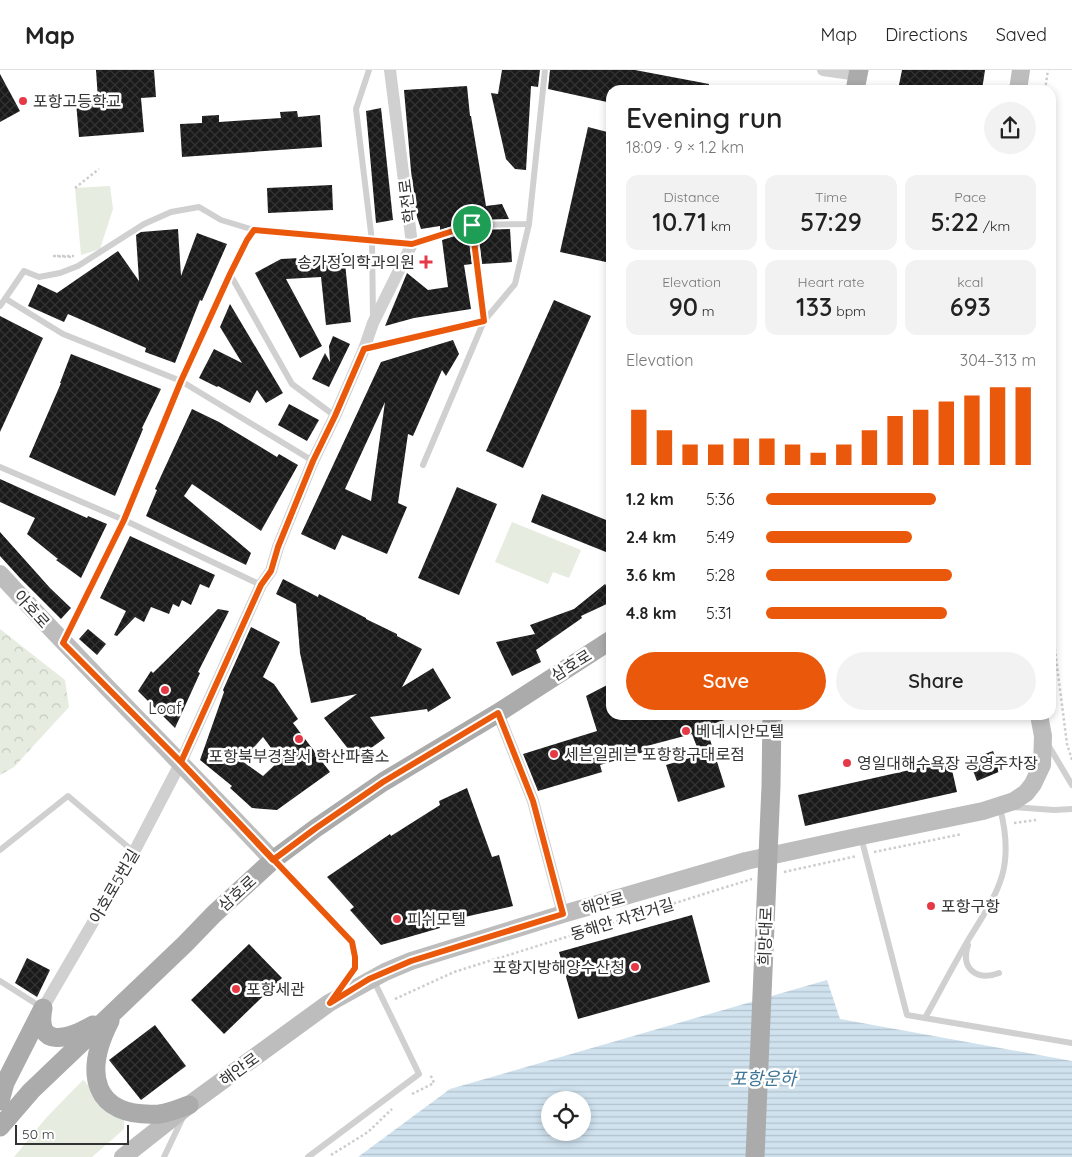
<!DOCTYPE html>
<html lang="en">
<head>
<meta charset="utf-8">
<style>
  body { margin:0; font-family:Quicksand,"Noto Sans KR",sans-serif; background:#f2f2f2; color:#222; height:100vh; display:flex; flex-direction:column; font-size:19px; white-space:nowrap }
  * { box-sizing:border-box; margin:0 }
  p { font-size:16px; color:#767676 }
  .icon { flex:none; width:28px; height:28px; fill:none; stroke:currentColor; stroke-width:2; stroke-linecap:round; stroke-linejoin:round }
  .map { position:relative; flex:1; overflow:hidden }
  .sheet { position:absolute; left:606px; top:15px; width:450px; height:635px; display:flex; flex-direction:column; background:#fff; border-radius:15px; box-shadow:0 2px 8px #0003 }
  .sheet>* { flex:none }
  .tools { position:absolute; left:541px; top:1021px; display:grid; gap:10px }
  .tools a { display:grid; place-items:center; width:50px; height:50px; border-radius:50%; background:#fff; box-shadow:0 2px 8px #0003; font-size:25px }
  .scale { position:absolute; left:15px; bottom:12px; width:114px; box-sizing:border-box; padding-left:5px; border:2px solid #333; border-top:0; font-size:14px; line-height:18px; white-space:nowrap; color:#333; -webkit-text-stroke:4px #fff; paint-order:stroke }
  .pin { position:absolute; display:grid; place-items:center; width:42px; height:42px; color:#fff; margin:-21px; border:2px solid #fff; border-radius:50%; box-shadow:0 1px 5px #0007 }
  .round { display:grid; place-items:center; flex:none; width:52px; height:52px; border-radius:26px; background:#f2f2f2 }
  .head { display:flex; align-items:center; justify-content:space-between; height:85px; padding:0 20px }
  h1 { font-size:28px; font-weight:600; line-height:38px }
  .metrics { display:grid; grid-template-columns:repeat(3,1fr); gap:8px; height:85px; padding:5px 20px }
  .metrics div { display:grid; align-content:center; border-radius:12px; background:#f2f2f2; text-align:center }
  .metrics b { font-size:25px; font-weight:600 }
  .metrics small { font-size:14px; font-weight:400 }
  .metrics p { font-size:14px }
  .chart { height:140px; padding:10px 20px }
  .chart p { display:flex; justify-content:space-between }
  .chart svg { width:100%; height:90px; margin-top:5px; stroke:#ea580c; stroke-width:6 }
  .primary-button { display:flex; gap:10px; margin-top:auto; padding:10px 20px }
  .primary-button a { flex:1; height:58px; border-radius:30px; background:#ea580c; color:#fff; font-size:20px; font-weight:600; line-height:58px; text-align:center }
  .primary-button a+a { background:#f2f2f2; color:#222 }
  ul { padding:0 20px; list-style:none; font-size:16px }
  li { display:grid; grid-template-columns:80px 60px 1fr; align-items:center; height:38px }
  li i { height:12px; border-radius:6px; background:#ea580c }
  header { display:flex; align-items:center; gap:30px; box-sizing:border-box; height:70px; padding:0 25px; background:#fff; border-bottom:1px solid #e0e0e0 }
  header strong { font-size:24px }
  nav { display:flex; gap:28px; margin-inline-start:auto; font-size:18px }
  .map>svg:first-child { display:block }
  .green { fill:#e6ecdf }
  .forest { fill:url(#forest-crowns) }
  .water { fill:url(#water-rules); fill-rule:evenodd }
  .building { fill:url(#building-cross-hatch); fill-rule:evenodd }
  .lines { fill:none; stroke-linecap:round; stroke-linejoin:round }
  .path { stroke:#cdcdcd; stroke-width:2.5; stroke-dasharray:2.5 2.5; stroke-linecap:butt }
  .lane { stroke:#d0d0d0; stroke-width:6 }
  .street { stroke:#d0d0d0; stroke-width:12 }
  .secondary { stroke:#bdbdbd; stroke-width:18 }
  .primary { stroke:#ababab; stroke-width:19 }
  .primary-bridge { stroke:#ababab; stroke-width:19 }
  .route-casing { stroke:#fff; stroke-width:10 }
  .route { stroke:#ea580c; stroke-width:6 }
  .poi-dot { fill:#e63946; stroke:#fff; stroke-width:2 }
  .labels { text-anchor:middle; stroke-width:5; stroke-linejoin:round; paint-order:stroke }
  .poi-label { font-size:16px; fill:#333; stroke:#fff; text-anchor:start }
  .street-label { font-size:16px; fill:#333; stroke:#fff }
  .water-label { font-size:18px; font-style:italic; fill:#3f7597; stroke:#fff }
</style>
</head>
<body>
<header>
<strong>Map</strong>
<nav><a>Map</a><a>Directions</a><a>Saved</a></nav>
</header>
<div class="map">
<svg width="1072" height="1087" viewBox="0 0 1072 1087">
  <defs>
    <pattern id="forest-crowns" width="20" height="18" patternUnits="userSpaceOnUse" patternTransform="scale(1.25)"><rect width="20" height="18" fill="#e6ecdf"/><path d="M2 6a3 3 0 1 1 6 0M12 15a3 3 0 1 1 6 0" fill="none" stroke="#c6cbc0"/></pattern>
    <pattern id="water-rules" width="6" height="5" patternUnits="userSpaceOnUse" patternTransform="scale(1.25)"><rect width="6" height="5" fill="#cfe2ee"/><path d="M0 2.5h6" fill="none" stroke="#b2c2cd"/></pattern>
    <pattern id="building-cross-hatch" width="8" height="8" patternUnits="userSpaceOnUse" patternTransform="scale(1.25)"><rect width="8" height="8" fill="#1a1a1a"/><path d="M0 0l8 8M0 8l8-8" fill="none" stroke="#333"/></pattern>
  </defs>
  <rect width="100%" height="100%" fill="#fff"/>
  <g class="green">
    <path d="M 110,116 L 113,139 L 100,179 L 81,185 L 75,118 Z"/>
    <path d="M 512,452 L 581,480 L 569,508 L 553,502 L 548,514 L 495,492 Z"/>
    <path d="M 83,1010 C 91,1017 89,1018 94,1027 C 100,1037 114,1042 124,1047 L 124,1059 L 92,1087 L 14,1087 L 46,1048 Z"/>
  </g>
  <path class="forest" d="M 0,559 L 65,610 L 69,637 L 14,697 L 0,705 Z"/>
  <path class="water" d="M 827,910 L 840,949 L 1072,991 L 1072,1087 L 358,1087 L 450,1019 ZM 550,1030 L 582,1030 L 582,1062 L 550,1062 Z"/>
  <g class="building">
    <path d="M 96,0 L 154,0 L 156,27 L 141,28 L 144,62 L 79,67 L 76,32 L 98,30 Z"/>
    <path d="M 502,0 L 540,0 L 538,17 L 531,16 L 526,100 L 515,99 L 506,89 L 491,23 L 498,24 Z"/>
    <path d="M 550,0 L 635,0 L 709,14 L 708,20 L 609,20 L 607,32 L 548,19 Z"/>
    <path d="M 902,0 L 985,0 L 982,20 L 898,20 Z"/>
    <path d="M 0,4 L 20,41 L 0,52 Z"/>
    <path d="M 467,16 L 470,46 L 471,46 L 486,136 L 502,134 L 509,149 L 472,150 L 440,160 L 440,156 L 421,159 L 417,147 L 411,101 L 404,20 Z"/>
    <path d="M 381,38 L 393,150 L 376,153 L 366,41 Z"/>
    <path d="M 297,41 L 298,47 L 320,45 L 322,77 L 182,87 L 180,54 L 202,53 L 202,46 L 219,45 L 219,52 L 281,48 L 280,42 Z"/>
    <path d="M 588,57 L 611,63 L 611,168 L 606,192 L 560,182 Z"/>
    <path d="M 332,115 L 333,140 L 268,143 L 267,118 Z"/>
    <path d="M 178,159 L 181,206 L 197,163 L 227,174 L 202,231 L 200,230 L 175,293 L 145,282 L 146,278 L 68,244 L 64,252 L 28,236 L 38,214 L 57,223 L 118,181 L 139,211 L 136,165 L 141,162 Z"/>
    <path d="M 510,159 L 512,192 L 482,194 L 478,160 Z"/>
    <path d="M 468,162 L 472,194 L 464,195 L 471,239 L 414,248 L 385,256 L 407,203 L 428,220 L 448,217 L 442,170 Z"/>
    <path d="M 344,183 L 351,252 L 326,255 L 321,207 L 286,209 L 322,276 L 300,288 L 255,203 L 281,189 L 319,187 L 319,185 Z"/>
    <path d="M 554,230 L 591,246 L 523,398 L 486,381 Z"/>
    <path d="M 230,234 L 283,323 L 266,333 L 257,320 L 250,333 L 218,316 L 217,317 L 199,308 L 214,279 L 242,293 L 220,257 Z"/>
    <path d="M 0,246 L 43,268 L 0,362 Z"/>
    <path d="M 333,266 L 350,274 L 329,317 L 312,309 L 325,283 L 330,292 L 329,276 Z"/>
    <path d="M 453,270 L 459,284 L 446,306 L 442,300 L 413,366 L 408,364 L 398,433 L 407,437 L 387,484 L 342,465 L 335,480 L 301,464 L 381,292 ZM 385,332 L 371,431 L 345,419 Z"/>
    <path d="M 71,284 L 161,319 L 142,358 L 143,359 L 115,426 L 29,387 L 61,313 L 60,313 Z"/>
    <path d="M 289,334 L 319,350 L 307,371 L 278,355 Z"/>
    <path d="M 192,339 L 219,352 L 277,387 L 279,384 L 298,395 L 261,461 L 192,414 L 184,426 L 251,483 L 246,495 L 146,446 L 157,420 L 155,419 Z"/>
    <path d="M 0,409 L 87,448 L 88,446 L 107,454 L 81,508 L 56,490 L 58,489 L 27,464 L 35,448 L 0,432 Z"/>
    <path d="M 457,417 L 497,434 L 459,525 L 418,508 Z"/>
    <path d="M 542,424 L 611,452 L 611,484 L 531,452 Z"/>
    <path d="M 0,462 L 50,518 L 71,538 L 61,549 L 20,508 L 0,486 Z"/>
    <path d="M 130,466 L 215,505 L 209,518 L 200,514 L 191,535 L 182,530 L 179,537 L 173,534 L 169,544 L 151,537 L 144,552 L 135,547 L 117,566 L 114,565 L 126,541 L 100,528 Z"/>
    <path d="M 283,509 L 318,527 L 319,524 L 366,548 L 366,549 L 397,564 L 397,566 L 422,579 L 402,617 L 433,598 L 451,628 L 428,642 L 427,639 L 370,647 L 385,668 L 356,689 L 324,648 L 357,624 L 311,633 L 300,583 L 296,534 L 276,524 Z"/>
    <path d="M 605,514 L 611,521 L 611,532 L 581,546 L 582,548 L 536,580 L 541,592 L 512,606 L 496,572 L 535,564 L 530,555 L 574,539 Z"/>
    <path d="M 218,539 L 229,541 L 198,602 L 200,603 L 175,658 L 138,621 L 151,601 L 153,603 Z"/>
    <path d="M 251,557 L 280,572 L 263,607 L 274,614 L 298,649 L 293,653 L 330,702 L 277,740 L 252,738 L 230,718 L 232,716 L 200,690 L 224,622 L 223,620 ZM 263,667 L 280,690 L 263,706 L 242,691 Z"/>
    <path d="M 88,559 L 106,574 L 97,585 L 79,569 Z"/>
    <path d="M 611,613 L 611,645 L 734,645 L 734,647 L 712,654 L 714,657 L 707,660 L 725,717 L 678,732 L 666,695 L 700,685 L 692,664 L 643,677 L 644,682 L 600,695 L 602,702 L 538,721 L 523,684 L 597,661 L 586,626 Z"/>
    <path d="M 993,681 L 1001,701 L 977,711 L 969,690 Z"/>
    <path d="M 950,691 L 957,722 L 805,756 L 798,725 Z"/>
    <path d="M 467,718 L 492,787 L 499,785 L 513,836 L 438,853 L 440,858 L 381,875 L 350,840 L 354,837 L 327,807 L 390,764 L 391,766 L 440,735 L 439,731 Z"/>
    <path d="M 692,845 L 710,912 L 578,949 L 559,882 Z"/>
    <path d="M 249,874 L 282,908 L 224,964 L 191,930 Z"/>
    <path d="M 27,888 L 50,900 L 37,927 L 15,913 Z"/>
    <path d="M 155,955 L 186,996 L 141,1030 L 109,990 Z"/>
  </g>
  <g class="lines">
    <g class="path">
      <path d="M 1045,20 L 1048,0"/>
      <path d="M 75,118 L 99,99"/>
      <path d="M 71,187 L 54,186 L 74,186"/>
      <path d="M 1051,549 L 1067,674 L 1072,690"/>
      <path d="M 1014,753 L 1036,750"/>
      <path d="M 874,782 L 962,764"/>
      <path d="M 784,802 L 857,786"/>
      <path d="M 395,929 L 454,902 L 752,809"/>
      <path d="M 412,1024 L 434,1013 L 430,1004"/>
      <path d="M 331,1085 L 368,1062 L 392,1039"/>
    </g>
    <g class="lane">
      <path d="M 369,0 L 356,39 L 372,171 L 373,248"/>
      <path d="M 230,204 L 292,314 L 335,346"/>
      <path d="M 6,229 L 63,264 L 181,311 L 313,391"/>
      <path d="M 0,236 L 24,201 L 39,207 L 60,203 L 78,196 L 144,154 L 171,142 L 199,137 L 221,150 L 254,160 L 412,174 L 472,155 L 529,154 L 545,0"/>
      <path d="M 364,279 L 484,251 L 472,155"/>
      <path d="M 423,395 L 484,251 L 515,214 L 529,154"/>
      <path d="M 0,397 L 124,450 L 261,515"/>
      <path d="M 65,569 L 124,450 L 181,311 L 230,204 L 247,170 L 254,160"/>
      <path d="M 1047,673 L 1072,715"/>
      <path d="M 1011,737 L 1054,740 L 1072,739"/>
      <path d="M 861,767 L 907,945 L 1072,973"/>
      <path d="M 0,780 L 68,726 L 134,782"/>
      <path d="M 274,791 L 306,822 L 352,872 C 362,897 348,904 336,923"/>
      <path d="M 968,875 C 960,900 978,911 999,903"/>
      <path d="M 0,911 L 41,937"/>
      <path d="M 925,948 C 940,921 954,894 970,867 C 1000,819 1015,796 1000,738"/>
      <path d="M 164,1087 L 184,1045"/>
      <path d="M 308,1087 L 419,1004 L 374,911"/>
    </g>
    <g class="street">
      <path d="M 823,0 L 858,5"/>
      <path d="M 498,643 L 533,731 L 563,844"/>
      <path d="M 43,938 L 134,782 L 181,692 L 261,515 L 271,501 L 278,477 L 313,391 L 335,346 L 364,279 L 373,253 L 412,174 L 390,0"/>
    </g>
    <g class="secondary">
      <path d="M 1018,20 L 1021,0"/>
      <path d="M 0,504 C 89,601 183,694 273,790"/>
      <path d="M 123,1087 L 189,1035 L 329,933 L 385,902 L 411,891 L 563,844 L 746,791 L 861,766 L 983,741 L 1014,731 L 1026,723 L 1033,714 L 1042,695 L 1043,666 L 1039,645"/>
    </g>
    <g class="primary">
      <path d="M 855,20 L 859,0"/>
      <path d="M 43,938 C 35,981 70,968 93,955"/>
      <path d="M 110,951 C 84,1002 91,1048 159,1044 C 169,1043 180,1038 189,1035"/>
      <path d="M 0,1031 L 5,1013 L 42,940"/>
      <path d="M 0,1057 L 31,1021 L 185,874 L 214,844 L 273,790 L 316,758 L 383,712 L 498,643 L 611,570"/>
    </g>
    <path class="primary-bridge" d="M 755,1087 L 771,716 L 772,645"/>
  </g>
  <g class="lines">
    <g class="route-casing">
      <path id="route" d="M 472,155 L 412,174 L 254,160 L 247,170 L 230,204 L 181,311 L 124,450 L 63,573 L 181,692 L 352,872 L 355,887 L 355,898 L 330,933 L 369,909 L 411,891 L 563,844 L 533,731 L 498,643 L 383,712 L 316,758 L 273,790 L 181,692 L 261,515 L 271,501 L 278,477 L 313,391 L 335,346 L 364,279 L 484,251 L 472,155"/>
    </g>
    <use href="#route" class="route"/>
  </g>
  <g class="poi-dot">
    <circle cx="23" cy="31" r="5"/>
    <path d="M423.5 184.5h5v5h5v5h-5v5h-5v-5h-5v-5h5z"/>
    <circle cx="165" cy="620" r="5"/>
    <circle cx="686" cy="661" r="5"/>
    <circle cx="299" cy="669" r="5"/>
    <circle cx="554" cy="684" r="5"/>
    <circle cx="847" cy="693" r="5"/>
    <circle cx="931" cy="836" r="5"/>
    <circle cx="397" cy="849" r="5"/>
    <circle cx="635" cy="897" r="5"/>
    <circle cx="236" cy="919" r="5"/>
  </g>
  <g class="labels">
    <g class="poi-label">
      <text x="33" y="37">포항고등학교</text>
      <text x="415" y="198" text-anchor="end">송가정의학과의원</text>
      <text x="165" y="644" text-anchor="middle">Loaf</text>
      <text x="696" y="667">베네시안모텔</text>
      <text x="564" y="690">세븐일레븐 포항항구대로점</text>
      <text x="299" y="692" text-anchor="middle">포항북부경찰서 학산파출소</text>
      <text x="857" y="699">영일대해수욕장 공영주차장</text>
      <text x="941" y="842">포항구항</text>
      <text x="407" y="855">피쉬모텔</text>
      <text x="625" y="903" text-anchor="end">포항지방해양수산청</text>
      <text x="246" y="925">포항세관</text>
    </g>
    <g class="street-label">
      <text transform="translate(407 131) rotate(-97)" y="6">학전로</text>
      <text transform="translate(32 539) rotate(48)" y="6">아호로</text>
      <text transform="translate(571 595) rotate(-32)" y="6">삼호로</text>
      <text transform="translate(114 816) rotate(-60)" y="6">아호로5번길</text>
      <text transform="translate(237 823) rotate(-42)" y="6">삼호로</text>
      <text transform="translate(603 833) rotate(-16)" y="6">해안로</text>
      <text transform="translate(622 849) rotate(-17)" y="6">동해안 자전거길</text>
      <text transform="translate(765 866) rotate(-88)" y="6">희망대로</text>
      <text transform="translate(239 999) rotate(-36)" y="6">해안로</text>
    </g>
    <g class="water-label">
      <text x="763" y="1015">포항운하</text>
    </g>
  </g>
</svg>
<div class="tools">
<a><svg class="icon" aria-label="locate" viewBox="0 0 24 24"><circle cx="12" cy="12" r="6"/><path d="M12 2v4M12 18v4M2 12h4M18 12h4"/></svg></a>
</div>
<div class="scale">50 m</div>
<div class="pin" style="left:472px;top:155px;background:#1e9e55"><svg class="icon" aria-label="arrive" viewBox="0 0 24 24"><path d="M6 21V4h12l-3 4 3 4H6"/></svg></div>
<section class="sheet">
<div class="head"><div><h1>Evening run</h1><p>18:09 · 9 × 1.2 km</p></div><a class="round"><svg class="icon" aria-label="share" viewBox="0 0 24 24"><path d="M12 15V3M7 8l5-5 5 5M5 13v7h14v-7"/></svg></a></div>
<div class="metrics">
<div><p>Distance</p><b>10.71<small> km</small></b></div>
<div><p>Time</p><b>57:29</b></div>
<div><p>Pace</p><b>5:22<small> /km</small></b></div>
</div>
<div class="metrics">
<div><p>Elevation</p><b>90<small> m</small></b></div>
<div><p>Heart rate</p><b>133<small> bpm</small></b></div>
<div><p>kcal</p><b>693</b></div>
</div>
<div class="chart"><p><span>Elevation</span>304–313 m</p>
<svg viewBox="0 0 160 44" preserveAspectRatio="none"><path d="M5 44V17M15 44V27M25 44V34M35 44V34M45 44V31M55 44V31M65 44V34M75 44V38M85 44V34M95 44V27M105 44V20M115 44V17M125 44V13M135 44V10M145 44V6M155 44V6"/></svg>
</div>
<ul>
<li><b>1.2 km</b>5:36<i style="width:63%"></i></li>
<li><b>2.4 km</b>5:49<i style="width:54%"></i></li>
<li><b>3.6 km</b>5:28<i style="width:69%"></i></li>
<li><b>4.8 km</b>5:31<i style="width:67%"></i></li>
</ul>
<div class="primary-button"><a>Save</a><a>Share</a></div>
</section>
</div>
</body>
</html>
